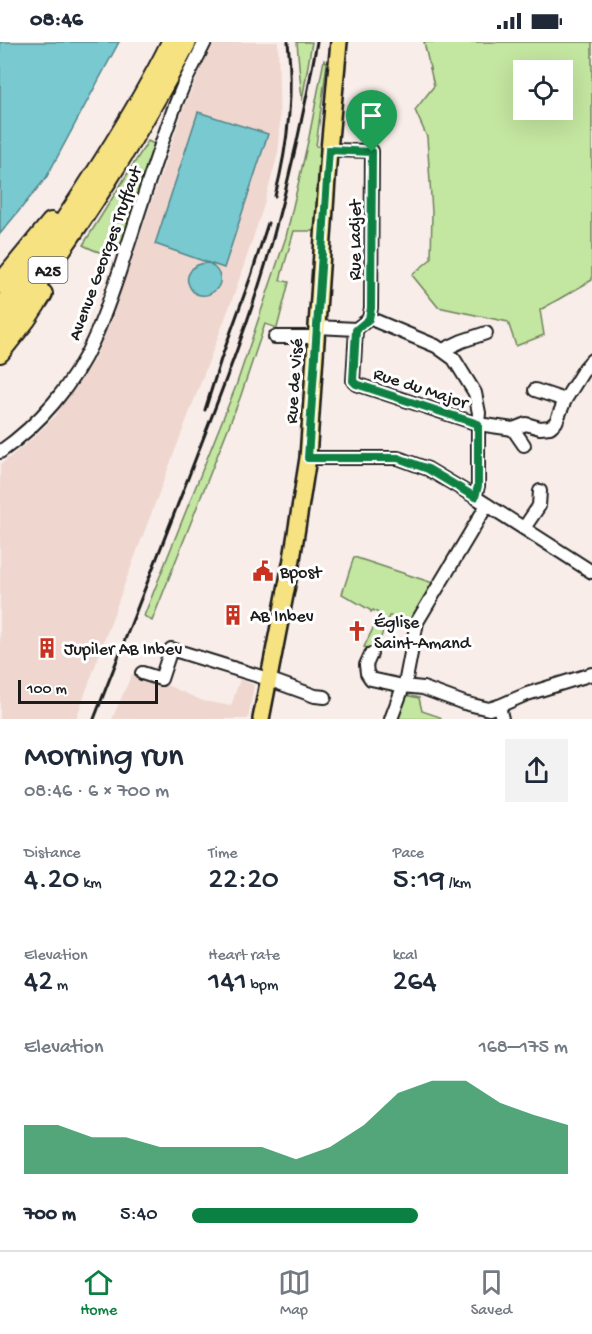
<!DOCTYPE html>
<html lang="en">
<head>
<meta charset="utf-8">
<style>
  body { margin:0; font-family:"Gochi Hand",sans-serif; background:#f2f2f3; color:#1f2937; height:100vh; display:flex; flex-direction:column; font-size:22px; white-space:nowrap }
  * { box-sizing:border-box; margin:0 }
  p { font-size:20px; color:#747a83 }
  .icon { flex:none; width:33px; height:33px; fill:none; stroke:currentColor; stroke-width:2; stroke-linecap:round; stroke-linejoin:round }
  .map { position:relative; height:677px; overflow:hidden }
  .details { display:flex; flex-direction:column; background:#fff; flex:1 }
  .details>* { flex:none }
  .tools { position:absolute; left:513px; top:18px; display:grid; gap:12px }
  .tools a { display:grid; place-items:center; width:60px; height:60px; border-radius:0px; background:#fff; box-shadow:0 6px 24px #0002; font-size:30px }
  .scale { position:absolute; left:18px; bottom:15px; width:140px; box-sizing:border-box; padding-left:6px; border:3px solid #1c1c1c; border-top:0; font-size:16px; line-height:21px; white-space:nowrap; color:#1c1c1c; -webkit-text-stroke:4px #fff; paint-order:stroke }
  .pin { position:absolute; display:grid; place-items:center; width:51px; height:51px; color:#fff; margin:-62px -26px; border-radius:50% 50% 50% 0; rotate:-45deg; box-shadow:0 0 6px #0007 }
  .pin .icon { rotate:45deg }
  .round { display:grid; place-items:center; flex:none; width:63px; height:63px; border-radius:0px; background:#f2f2f3 }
  .headline { display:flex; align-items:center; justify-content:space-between; height:102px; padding:0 24px }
  h1 { font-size:33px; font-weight:600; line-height:45px }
  .figures { display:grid; grid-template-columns:repeat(3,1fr); gap:9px; height:102px; padding:6px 24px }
  .figures div { display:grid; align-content:center }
  .figures b { font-size:30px; font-weight:600 }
  .figures small { font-size:16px; font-weight:400 }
  .figures p { font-size:16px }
  .chart { height:168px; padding:12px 24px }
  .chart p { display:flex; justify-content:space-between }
  .chart svg { width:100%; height:108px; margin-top:6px; fill:#0b8043; opacity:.7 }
  ul { padding:0 24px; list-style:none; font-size:20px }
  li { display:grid; grid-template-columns:96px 72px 1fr; align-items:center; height:45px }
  li i { height:15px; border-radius:8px; background:#0b8043 }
  .status { display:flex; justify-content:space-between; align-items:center; height:42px; padding:0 30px; background:#fff; direction:ltr }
  .status svg { height:16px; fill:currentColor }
  .tabs { display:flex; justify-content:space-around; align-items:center; height:84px; border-top:2px solid #e0e1e3; background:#fff; font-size:16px; color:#747a83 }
  .tabs a { display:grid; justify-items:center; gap:3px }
  .tabs .current { color:#0b8043 }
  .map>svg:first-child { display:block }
  .built { fill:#efd7cf }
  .green { fill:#c3e6a0; stroke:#70815e; stroke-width:1.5; fill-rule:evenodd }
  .water { fill:#78c9d0; stroke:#538488; stroke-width:1.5 }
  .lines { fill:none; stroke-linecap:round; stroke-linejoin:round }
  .minor-casing { stroke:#1c1c1c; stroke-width:16 }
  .major-casing { stroke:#1c1c1c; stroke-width:20 }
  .highway-casing { stroke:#1c1c1c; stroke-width:22 }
  .minor { stroke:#fff; stroke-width:12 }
  .major { stroke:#f7e281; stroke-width:15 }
  .highway { stroke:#f7e281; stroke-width:18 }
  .rail { stroke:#1c1c1c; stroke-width:3 }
  .route-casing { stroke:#fff; stroke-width:12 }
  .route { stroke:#0b8043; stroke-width:8 }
  .labels { text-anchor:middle; stroke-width:6; stroke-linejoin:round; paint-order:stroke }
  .shield { fill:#fff; stroke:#606060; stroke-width:1.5 }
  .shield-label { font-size:16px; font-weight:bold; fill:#1c1c1c }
  .street-label { font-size:18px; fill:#1c1c1c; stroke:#fff }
  .poi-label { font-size:18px; fill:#1c1c1c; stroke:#fff; text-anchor:start }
</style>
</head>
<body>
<div class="status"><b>08:46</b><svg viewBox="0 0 49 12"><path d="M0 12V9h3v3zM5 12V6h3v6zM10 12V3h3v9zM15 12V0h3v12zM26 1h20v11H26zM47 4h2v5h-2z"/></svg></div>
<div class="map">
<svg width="592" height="677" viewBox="0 0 592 677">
  <rect width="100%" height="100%" fill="#f8ede9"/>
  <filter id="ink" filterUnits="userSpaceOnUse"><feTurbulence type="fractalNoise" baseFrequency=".0167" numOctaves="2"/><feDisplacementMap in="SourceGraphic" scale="12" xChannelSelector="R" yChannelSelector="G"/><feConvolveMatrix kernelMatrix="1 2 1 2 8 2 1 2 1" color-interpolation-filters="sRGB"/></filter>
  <g filter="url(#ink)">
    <g class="built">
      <path d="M 213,0 L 278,0 L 280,91 L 278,111 L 264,163 L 235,250 L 125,541 L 76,677 L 0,677 L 0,423 L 33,396 L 54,375 L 94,318 L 112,276 L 185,62 Z"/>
      <path d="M 132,632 L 169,644 L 203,659 L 231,664 L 240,637 L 254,643 L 248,677 L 112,677 Z"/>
    </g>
    <g class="green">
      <path d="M 297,0 L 312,0 L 302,59 Z"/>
      <path d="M 424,0 L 592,0 L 592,238 L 540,268 L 544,293 L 516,304 L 508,280 L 438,265 L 412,233 L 431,217 L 432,170 L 427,95 L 415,68 L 434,44 ZM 524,28 L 562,28 L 562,68 L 524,68 Z"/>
      <path d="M 324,18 L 327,21 L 316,104 L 322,105 L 314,189 L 294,189 L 280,238 L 289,240 L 277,286 L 265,282 L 240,356 L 152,579 L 144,574 L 236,344 L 286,195 L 309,95 Z"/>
      <path d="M 148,99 L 156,103 L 124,199 C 112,218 99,211 83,203 Z"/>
      <path d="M 354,515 L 433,541 L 413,577 L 389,574 L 376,608 L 364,605 L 380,572 L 373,568 L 371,570 L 370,568 L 342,552 Z"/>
      <path d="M 405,653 L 419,656 L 422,669 L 440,675 L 441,677 L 397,677 Z"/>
    </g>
    <g class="water">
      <path d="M 0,0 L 119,0 L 46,136 L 0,192 Z"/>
      <path d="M 198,70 L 268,92 L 224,226 L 209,221 C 240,242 198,268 189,243 C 187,239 187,234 190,230 C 194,222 202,221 209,221 L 155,202 Z"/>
    </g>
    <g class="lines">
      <g class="minor-casing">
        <g id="minor">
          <path d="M 329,108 L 372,109 L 371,266 L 369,277 L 356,287"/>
          <path d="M 376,279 L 436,304 L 454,317 L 475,351 L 479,371 L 478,382 L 513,387 L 526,382 L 540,386 L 550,385 L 556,380 L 565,358 L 585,326 L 592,318"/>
          <path d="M 317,285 L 356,287 L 353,339 L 356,342 L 478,382 L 478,444 L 475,455"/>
          <path d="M 275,295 L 316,295"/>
          <path d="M 443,308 L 462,299 L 486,291"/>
          <path d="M 535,348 L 565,358"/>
          <path d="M 513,387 L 524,403"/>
          <path d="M 0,410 C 40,382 73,343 93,299 C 108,267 118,233 129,200 C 144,153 159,107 176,61 L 183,44 L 205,0"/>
          <path d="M 308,416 L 398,416 L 428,427 L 475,455 L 592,530"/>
          <path d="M 524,486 L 539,464 L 540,449"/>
          <path d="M 371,612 L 366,623 L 367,631 L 371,637 L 403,644 L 423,646 L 464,661 L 489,667 L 499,664"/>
          <path d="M 142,631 L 161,637 L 171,607 L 268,637 L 315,654 L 325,655"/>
          <path d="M 391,677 L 406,637 L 417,580 L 487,463"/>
          <path d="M 502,677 L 499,664 L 527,652 L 592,632"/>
        </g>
      </g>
      <g class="major-casing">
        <path id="major" d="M 261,677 L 292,517 L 308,416 L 329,108 L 339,0"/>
      </g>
      <g class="highway-casing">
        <g id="highway">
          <path d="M 0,242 L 51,180"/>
          <path d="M 0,266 C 38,219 71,170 103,119 C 127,81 151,41 171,0"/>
          <path d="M 0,288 C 40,241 74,191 107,139 C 135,94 162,48 187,0"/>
          <path d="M 0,311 L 26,278 L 43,252"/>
        </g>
      </g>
      <use href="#minor" class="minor"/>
      <use href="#major" class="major"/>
      <use href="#highway" class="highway"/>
      <g class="rail">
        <path d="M 275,154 C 288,103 294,53 288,0"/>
        <path d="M 205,368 L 221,317 L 251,234 L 268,181"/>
        <path d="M 94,677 C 126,595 158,513 190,431 C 219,355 250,279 272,200 C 290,134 305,67 317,0"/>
      </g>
    </g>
  </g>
  <g class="lines" filter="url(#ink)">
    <g class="route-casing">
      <path id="route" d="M 329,108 L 372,110 L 371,266 L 369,277 L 356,288 L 353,339 L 356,342 L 478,382 L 478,444 L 475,455 L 428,427 L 398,416 L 308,416 Z"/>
    </g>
    <use href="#route" class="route"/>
  </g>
  <defs>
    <g id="civic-bare" transform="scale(1.62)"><path d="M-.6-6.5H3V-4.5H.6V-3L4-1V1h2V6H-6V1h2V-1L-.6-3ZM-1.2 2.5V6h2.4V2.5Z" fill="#c8321e" stroke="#fff" stroke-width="2.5" paint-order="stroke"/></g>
    <g id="building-bare" transform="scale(1.62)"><path d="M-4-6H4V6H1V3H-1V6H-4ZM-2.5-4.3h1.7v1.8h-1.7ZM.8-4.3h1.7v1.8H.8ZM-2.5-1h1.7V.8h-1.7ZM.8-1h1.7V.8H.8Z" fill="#c8321e" stroke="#fff" stroke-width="2.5" paint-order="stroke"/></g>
    <g id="church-bare" transform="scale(1.62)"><path d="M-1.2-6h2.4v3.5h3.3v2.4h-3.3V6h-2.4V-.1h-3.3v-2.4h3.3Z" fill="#c8321e" stroke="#fff" stroke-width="2.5" paint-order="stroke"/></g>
  </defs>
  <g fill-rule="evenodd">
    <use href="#civic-bare" x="263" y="529"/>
    <use href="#building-bare" x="233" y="573"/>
    <use href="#church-bare" x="357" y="589"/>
    <use href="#building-bare" x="47" y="606"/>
  </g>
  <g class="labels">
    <rect class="shield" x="28.5" y="215" width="39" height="26" rx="4.5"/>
    <g class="shield-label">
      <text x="48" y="234">A25</text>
    </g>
    <g class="street-label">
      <text transform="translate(354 198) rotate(-90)" y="6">Rue Ladjet</text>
      <text transform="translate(104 211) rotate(-70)" y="6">Avenue Georges Truffaut</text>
      <text transform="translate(293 339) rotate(-86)" y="6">Rue de Visé</text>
      <text transform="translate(421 345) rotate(18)" y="6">Rue du Major</text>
    </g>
    <g class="poi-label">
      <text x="280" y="535">Bpost</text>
      <text x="250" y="579">AB Inbev</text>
      <text x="374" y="585">Église<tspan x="374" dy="21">Saint-Amand</tspan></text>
      <text x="64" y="612">Jupiler AB Inbev</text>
    </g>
  </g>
</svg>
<div class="tools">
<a><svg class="icon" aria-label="locate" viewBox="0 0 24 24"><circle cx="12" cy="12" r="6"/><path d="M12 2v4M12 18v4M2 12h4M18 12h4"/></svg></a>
</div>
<div class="scale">100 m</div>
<div class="pin" style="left:372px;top:110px;background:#1e9e55"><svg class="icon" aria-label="arrive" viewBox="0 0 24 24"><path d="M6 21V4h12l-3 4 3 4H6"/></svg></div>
</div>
<section class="details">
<div class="headline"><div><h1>Morning run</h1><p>08:46 · 6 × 700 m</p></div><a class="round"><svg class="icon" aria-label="share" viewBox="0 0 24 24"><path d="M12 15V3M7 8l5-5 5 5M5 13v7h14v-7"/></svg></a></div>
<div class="figures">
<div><p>Distance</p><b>4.20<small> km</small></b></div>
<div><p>Time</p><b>22:20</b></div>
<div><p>Pace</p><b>5:19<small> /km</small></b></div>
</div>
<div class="figures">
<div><p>Elevation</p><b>42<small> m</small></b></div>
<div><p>Heart rate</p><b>141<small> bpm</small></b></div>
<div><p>kcal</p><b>264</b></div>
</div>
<div class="chart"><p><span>Elevation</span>168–175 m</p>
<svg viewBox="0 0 160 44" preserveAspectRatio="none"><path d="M0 44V24L10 24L20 29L30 29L40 33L50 33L60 33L70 33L80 38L90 33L100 24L110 11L120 6L130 6L140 15L150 20L160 24V44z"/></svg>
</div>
<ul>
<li><b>700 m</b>5:40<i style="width:60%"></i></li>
</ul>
</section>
<nav class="tabs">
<a class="current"><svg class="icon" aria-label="home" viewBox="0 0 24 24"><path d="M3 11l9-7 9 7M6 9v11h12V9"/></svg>Home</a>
<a><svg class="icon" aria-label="map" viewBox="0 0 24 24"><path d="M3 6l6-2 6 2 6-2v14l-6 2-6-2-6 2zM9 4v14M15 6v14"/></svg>Map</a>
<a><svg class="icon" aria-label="saved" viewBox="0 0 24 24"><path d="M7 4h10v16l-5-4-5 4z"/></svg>Saved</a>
</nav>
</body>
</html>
